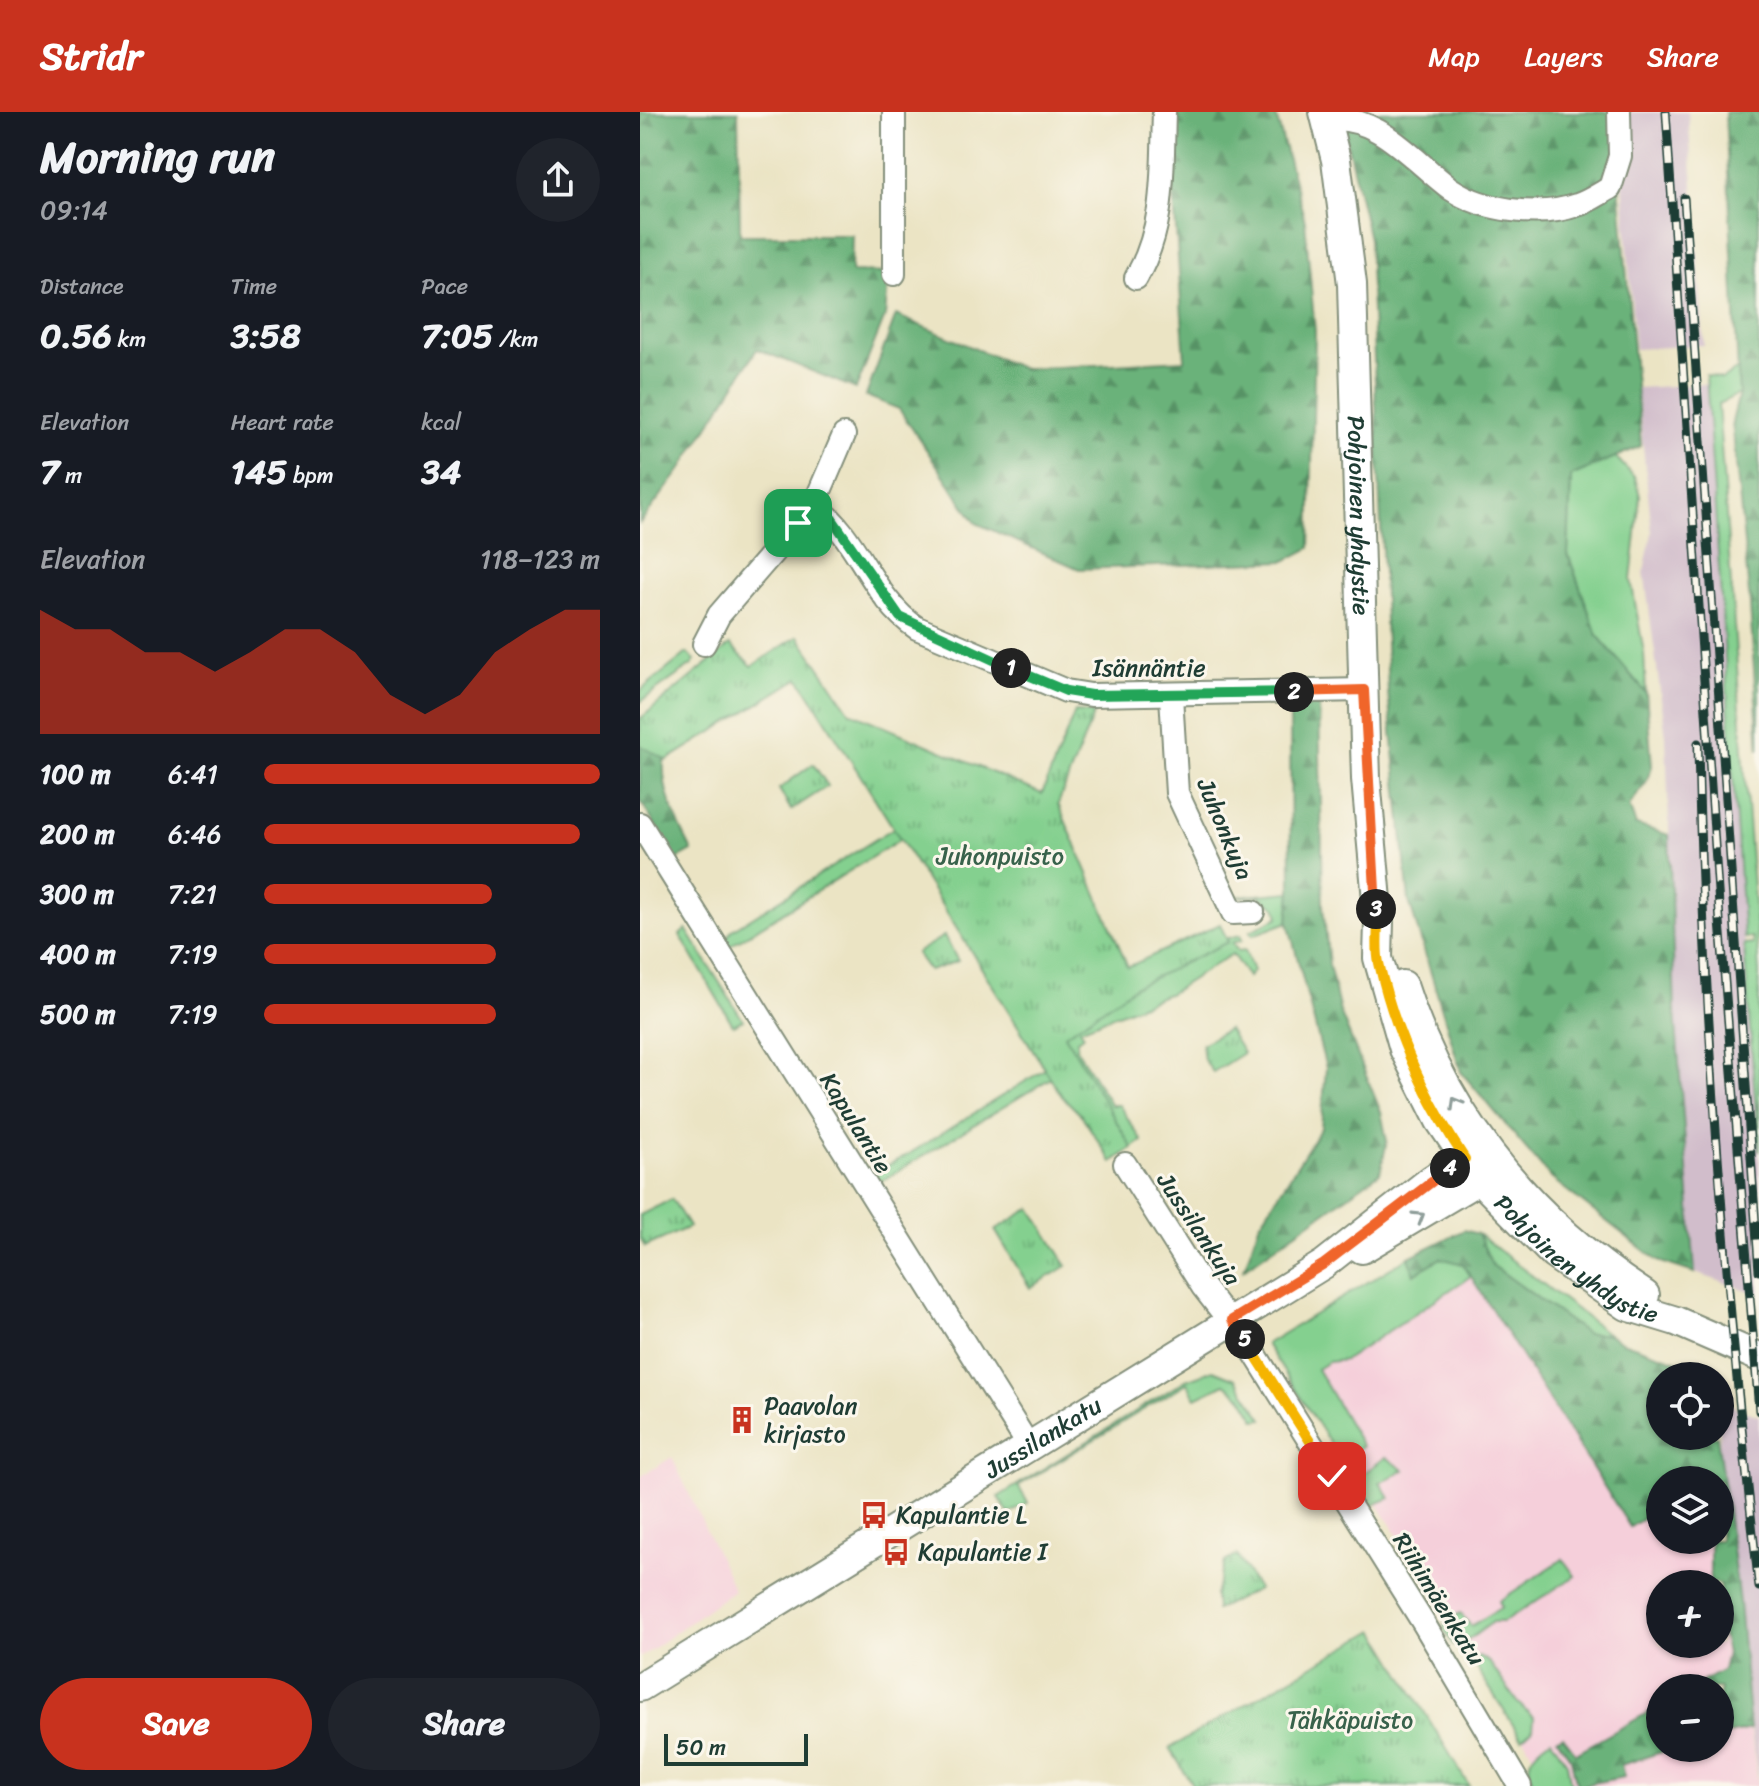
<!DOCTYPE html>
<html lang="en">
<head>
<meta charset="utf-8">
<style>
  body { margin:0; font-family:Sriracha,sans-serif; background:#20242c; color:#f1f3f6; height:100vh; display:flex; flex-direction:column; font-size:30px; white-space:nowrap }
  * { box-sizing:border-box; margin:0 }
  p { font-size:26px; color:#9ea1a6 }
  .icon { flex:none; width:44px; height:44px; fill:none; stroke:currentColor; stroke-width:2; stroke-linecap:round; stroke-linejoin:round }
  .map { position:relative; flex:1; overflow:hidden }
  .details { display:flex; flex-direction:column; background:#171b24; width:640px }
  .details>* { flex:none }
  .controls { position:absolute; left:1006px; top:1250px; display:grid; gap:16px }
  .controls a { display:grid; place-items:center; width:88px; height:88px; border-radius:50%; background:#171b24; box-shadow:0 2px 6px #0004; font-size:40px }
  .scale { position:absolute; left:24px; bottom:20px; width:144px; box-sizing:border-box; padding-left:8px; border:4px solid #1f3d34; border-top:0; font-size:22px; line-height:28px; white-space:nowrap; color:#1f3d34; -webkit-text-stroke:6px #fbf7ec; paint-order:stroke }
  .pin { position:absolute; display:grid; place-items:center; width:68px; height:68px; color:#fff; margin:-34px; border-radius:16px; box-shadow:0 4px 12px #0006 }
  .km { position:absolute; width:40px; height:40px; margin:-20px; border-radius:50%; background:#222; color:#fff; font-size:22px; line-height:40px; text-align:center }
  .round { display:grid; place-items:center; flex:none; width:84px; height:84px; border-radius:42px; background:#20242c }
  .head { display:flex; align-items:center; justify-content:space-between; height:136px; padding:0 40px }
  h1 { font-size:44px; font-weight:700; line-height:60px }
  .stats { display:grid; grid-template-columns:repeat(3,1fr); gap:12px; height:136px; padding:8px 40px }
  .stats div { display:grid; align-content:center }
  .stats b { font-size:34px; font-weight:700 }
  .stats small { font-size:22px; font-weight:400 }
  .stats p { font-size:22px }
  .chart { height:224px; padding:16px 40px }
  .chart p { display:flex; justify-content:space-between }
  .chart svg { width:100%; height:144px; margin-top:8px; fill:#c8321e; opacity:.7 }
  .action { display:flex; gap:16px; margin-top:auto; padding:16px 40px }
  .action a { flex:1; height:92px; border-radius:48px; background:#c8321e; color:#fff; font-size:32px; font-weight:700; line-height:92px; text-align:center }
  .action a+a { background:#20242c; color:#f1f3f6 }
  ul { padding:0 40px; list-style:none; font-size:26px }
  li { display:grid; grid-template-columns:128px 96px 1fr; align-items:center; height:60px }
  li i { height:20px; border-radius:10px; background:#c8321e }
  header { display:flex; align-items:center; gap:48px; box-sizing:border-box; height:112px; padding:0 40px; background:#c8321e; color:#fff }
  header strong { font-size:38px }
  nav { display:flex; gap:44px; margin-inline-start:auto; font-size:28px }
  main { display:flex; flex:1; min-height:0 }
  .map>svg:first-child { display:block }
  .built { fill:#f5cfda; fill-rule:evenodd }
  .industrial { fill:#d1bdcb }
  .grass { fill:#84d08f; stroke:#528662; stroke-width:2 }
  .forest { fill:url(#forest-firs); stroke:#457857; stroke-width:2 }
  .park { fill:url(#park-tufts); stroke:#528662; stroke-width:2 }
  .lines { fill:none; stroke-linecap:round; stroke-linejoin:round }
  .minor-casing { stroke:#85907c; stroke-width:26 }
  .major-casing { stroke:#85907c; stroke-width:32 }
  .minor { stroke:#fff; stroke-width:22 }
  .major { stroke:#fff; stroke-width:28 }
  .rail-casing { stroke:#1f3d34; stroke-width:9 }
  .rail { stroke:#fbf7ec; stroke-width:6; stroke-dasharray:18; stroke-linecap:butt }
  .oneway { stroke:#8f9e9a }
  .split-1-casing { stroke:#fff; stroke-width:16 }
  .split-2-casing { stroke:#fff; stroke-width:16 }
  .split-3-casing { stroke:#fff; stroke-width:16 }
  .split-4-casing { stroke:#fff; stroke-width:16 }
  .split-5-casing { stroke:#fff; stroke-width:16 }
  .split-6-casing { stroke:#fff; stroke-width:16 }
  .split-1 { stroke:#22a559; stroke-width:10 }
  .split-2 { stroke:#22a559; stroke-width:10 }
  .split-3 { stroke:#f0652b; stroke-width:10 }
  .split-4 { stroke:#f5b400; stroke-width:10 }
  .split-5 { stroke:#f0652b; stroke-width:10 }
  .split-6 { stroke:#f5b400; stroke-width:10 }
  .labels { text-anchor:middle; stroke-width:6; stroke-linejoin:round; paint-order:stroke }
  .street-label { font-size:24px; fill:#1f3d34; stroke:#fbf7ec }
  .park-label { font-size:24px; fill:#38624b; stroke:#fbf7ec }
  .poi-label { font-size:24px; fill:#1f3d34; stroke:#fbf7ec; text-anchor:start }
</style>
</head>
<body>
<header>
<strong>Stridr</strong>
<nav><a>Map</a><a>Layers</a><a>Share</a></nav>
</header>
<main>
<section class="details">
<div class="head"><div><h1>Morning run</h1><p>09:14</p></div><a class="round"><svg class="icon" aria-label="share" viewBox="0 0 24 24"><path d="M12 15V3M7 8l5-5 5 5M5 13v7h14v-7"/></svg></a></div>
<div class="stats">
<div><p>Distance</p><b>0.56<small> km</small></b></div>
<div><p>Time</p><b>3:58</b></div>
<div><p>Pace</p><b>7:05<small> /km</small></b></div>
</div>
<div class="stats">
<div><p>Elevation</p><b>7<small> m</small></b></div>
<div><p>Heart rate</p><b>145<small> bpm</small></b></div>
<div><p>kcal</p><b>34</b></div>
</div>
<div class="chart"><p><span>Elevation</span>118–123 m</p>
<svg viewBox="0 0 160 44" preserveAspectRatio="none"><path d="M0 44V6L10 12L20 12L30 19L40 19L50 25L60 19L70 12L80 12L90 19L100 32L110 38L120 32L130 19L140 12L150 6L160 6V44z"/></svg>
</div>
<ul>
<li><b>100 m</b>6:41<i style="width:100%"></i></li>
<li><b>200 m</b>6:46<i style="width:94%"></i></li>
<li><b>300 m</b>7:21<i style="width:68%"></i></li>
<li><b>400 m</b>7:19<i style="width:69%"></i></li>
<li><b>500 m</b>7:19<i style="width:69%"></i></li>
</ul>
<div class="action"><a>Save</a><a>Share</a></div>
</section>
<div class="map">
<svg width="1119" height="1674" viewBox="0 0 1119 1674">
  <defs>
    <pattern id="forest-firs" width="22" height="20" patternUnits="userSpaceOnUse" patternTransform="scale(2)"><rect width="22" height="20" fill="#6bb27a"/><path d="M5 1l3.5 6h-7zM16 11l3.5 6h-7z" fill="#579265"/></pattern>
    <pattern id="park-tufts" width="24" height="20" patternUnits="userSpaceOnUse" patternTransform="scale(2)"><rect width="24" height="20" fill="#84d08f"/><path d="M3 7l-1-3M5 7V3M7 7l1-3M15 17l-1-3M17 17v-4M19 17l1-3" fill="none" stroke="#6baa76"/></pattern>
  </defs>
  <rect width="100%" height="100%" fill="#fbf7ec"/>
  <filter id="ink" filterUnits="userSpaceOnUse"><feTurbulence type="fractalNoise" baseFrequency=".0125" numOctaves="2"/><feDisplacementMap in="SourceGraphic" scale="16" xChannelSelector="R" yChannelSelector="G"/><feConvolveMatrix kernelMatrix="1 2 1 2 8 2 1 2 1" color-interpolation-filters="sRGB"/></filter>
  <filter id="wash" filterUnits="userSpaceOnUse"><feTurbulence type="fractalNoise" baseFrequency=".006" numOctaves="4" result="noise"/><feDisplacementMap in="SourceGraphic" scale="32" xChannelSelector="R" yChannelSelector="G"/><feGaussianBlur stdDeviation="1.8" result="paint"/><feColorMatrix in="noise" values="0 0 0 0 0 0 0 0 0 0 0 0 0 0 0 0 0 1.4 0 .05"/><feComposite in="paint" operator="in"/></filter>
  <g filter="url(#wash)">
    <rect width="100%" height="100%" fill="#ebe4c4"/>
    <g class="built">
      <path d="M 823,1152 L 990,1414 L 1020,1396 L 1020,1428 L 1080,1428 L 1086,1442 L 1118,1674 L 908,1674 L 865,1589 L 705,1342 L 654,1230 ZM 1020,1472 L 1080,1472 L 1080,1532 L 1020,1532 ZM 1020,1576 L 1080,1576 L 1080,1636 L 1020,1636 Z"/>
      <path d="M 32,1345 L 94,1478 L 0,1546 L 0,1365 Z"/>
    </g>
    <g class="industrial">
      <path d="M 978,0 L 1048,0 L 1064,233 L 995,237 Z"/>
      <path d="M 1066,272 L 1119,1040 L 1119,1182 L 1055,1161 L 1035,899 L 1026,624 L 1004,459 L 1012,421 L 997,276 Z"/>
      <path d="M 1080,1289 L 1119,1304 L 1119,1674 L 1086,1442 L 1079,1357 Z"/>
    </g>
    <g class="grass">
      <path d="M 1098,257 L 1099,282 L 1078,292 L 1119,859 L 1119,1040 L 1104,833 L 1113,832 L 1112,825 L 1104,826 L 1066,263 L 1082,267 Z"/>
      <path d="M 975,344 L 995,366 L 1000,384 L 991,468 L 1004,541 L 1006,581 L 957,523 L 928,442 L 931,364 Z"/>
      <path d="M 47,541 L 55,548 L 53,552 L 0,590 L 0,579 Z"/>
      <path d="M 65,557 L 159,566 L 275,718 L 88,835 L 86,827 L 92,818 L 255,715 L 159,566 L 27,648 Z"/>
      <path d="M 651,780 L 648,810 L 613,823 L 610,819 L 639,805 L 637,796 L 619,784 L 593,785 Z"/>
      <path d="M 46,817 L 103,908 L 93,913 L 40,823 Z"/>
      <path d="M 600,823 L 602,828 L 592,831 L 598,839 L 605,838 L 613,859 L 608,865 L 592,842 L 530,881 L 440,917 L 444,923 L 437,928 L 436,936 L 471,993 L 479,993 L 502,1029 L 483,1042 L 409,913 L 578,829 Z"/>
      <path d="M 405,957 L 419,961 L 237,1072 L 229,1063 L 264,1045 Z"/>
      <path d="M 838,1122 L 968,1222 L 947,1222 L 852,1153 Z"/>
      <path d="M 769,1145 L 774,1162 L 801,1146 L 823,1152 L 831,1164 L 705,1248 L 688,1250 L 677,1257 L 722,1334 L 701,1348 L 626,1232 Z"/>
      <path d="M 573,1258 L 596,1267 L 623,1307 L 616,1308 L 602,1285 L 585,1272 L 556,1286 L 547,1271 L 378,1374 L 388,1391 L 369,1402 L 358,1385 L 546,1268 Z"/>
      <path d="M 746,1345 L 764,1358 L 740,1371 L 750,1386 L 728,1395 L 712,1370 Z"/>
      <path d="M 923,1447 L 935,1464 L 863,1510 L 853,1510 L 820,1534 L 813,1533 L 804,1518 L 804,1511 L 820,1501 L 831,1514 L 862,1495 L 859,1489 Z"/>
      <path d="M 839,1544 L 850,1551 L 877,1590 L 894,1606 L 893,1617 L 882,1627 L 831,1547 Z"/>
      <path d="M 911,1627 L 927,1651 L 931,1674 L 895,1674 C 883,1651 890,1642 911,1627 Z"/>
    </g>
    <g class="forest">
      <path d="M 0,0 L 98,0 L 100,123 L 212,123 L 211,160 L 249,161 L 245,204 L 216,277 L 117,237 L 42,356 L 0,411 Z"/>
      <path d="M 528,0 L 635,0 L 665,109 L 675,220 L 670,436 L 645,449 L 439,457 L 336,411 L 259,297 L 226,284 L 256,203 L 383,257 L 545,248 Z"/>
      <path d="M 700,0 L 973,0 L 1001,334 L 931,364 L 928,442 L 957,523 L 1006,581 L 1012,654 L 1006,671 L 989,694 L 996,713 L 1029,723 L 1035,899 L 1055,1161 L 1018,1149 L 911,1066 L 821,960 L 769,789 L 748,580 L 729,127 Z"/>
      <path d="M 1085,0 L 1119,0 L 1119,638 L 1110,492 L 1092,310 L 1099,282 Z"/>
      <path d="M 679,591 L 683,793 L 689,853 L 700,900 L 741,1000 L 747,1029 L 740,1061 L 604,1157 L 619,1113 L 681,1016 L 686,956 L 648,810 L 651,780 L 650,592 Z"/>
      <path d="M 0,607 L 25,640 C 19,677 36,706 52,739 L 36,748 L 0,688 Z"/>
      <path d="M 824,1118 L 838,1122 L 852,1153 L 947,1222 L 968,1222 L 982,1230 L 1067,1259 L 1068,1264 L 1020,1264 L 1020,1324 L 1077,1324 L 1099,1490 L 1110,1617 L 1080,1624 L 1080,1576 L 1051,1576 L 1083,1558 L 1087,1541 L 1080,1512 L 1080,1472 L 1070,1470 L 1070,1428 L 1080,1428 L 1080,1368 L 1020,1368 L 1020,1396 L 990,1415 L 823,1152 L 801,1146 L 774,1162 L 769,1145 Z"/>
      <path d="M 1020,1594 L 1020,1636 L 1034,1636 L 981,1653 L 984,1665 L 937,1674 L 931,1647 L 917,1626 L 923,1624 L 936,1641 Z"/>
    </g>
    <g class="park">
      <path d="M 158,524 L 210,600 L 402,682 L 435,600 L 454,601 L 418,692 L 488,855 L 580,812 L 588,830 L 496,874 L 425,923 L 492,1036 L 472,1050 L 442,1004 L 422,984 L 159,566 L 27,648 L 0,633 L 0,607 L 90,533 L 112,554 Z"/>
      <path d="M 173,652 L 188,674 L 151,698 L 139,677 Z"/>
      <path d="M 304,824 L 318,849 L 289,859 L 276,841 Z"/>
      <path d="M 588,917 L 603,941 L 573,960 L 564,948 L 562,932 Z"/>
      <path d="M 32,1087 L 49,1115 L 5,1135 L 0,1125 L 0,1103 Z"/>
      <path d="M 391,1096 L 427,1154 L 390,1176 L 355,1118 Z"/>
      <path d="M 597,1443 L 618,1477 L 576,1498 L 575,1483 L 585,1450 Z"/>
      <path d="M 735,1518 L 829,1674 L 553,1674 L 530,1636 Z"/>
    </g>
  </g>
  <g filter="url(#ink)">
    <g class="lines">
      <g class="minor-casing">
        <g id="minor">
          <path d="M 686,8 C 737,0 773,49 811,77 C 844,99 900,106 937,93 C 948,90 959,82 970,76 L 980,44 L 979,0"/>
          <path d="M 254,162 L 254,0"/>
          <path d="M 496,166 C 526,114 522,58 524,0"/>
          <path d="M 174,393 C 219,424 231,486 277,516 L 426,579 L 451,583 L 724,578"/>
          <path d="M 64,532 L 79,503 L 174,393 L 204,323"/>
          <path d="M 531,584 L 537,681 L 593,801 L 613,800"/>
          <path d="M 0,712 L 390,1336"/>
          <path d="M 485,1052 L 563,1175 L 615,1242 L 784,1512 L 880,1674"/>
        </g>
      </g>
      <g class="major-casing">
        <g id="major">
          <path id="s1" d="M 684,0 L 696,48 L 712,172 L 726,667 L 739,810 L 738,846 L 764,937 L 800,1009 L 840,1068 L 914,1143 L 987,1194 L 1036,1209 L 1119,1245"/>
          <path d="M 763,873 C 805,1005 890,1108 1005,1183"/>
          <path d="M 722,1137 L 855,1058"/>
          <path id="s2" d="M 0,1575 L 684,1152 L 791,1068 L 843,1035"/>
        </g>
      </g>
      <use href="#minor" class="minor"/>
      <use href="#major" class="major"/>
      <g class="rail-casing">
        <g id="rail">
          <path d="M 1026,0 L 1080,809 L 1119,1299"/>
          <path d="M 1044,86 L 1119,1159"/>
          <path d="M 1058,631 C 1063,912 1087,1195 1119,1475"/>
        </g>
      </g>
      <use href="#rail" class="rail"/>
    </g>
    <defs><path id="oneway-chevron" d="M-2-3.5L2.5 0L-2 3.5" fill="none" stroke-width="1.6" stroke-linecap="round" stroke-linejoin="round" transform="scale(2)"/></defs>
    <g class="oneway">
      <use href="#oneway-chevron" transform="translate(816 991) rotate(-120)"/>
      <use href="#oneway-chevron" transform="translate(779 1105) rotate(-31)"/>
    </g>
  </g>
  <g class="lines" filter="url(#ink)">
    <g class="split-1-casing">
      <path id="split-1" d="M 158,411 L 174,393 L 190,404 L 260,505 L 371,556"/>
    </g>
    <g class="split-2-casing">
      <path id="split-2" d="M 371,556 L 426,579 L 451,583 L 654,580"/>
    </g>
    <g class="split-3-casing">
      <path id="split-3" d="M 654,580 L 724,578 L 736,797"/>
    </g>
    <g class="split-4-casing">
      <path id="split-4" d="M 736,797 C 740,815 735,834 739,851 C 755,923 785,986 825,1047 L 810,1056"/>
    </g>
    <g class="split-5-casing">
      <path id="split-5" d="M 605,1227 L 592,1208 L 684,1152 L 810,1056"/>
    </g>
    <g class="split-6-casing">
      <path id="split-6" d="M 605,1227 L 692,1364"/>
    </g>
    <use href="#split-1" class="split-1"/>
    <use href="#split-2" class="split-2"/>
    <use href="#split-3" class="split-3"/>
    <use href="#split-4" class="split-4"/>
    <use href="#split-5" class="split-5"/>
    <use href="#split-6" class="split-6"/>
  </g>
  <defs>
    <g id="building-bare" transform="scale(2.16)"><path d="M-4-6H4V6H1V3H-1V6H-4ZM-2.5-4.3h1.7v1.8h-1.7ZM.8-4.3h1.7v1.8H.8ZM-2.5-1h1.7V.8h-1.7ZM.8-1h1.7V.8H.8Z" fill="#c8321e" stroke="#fbf7ec" stroke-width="2.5" paint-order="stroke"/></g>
    <g id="bus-bare" transform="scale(2.16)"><path d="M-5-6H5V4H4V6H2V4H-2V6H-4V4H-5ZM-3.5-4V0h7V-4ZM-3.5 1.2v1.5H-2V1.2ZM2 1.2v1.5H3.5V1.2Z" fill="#c8321e" stroke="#fbf7ec" stroke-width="2.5" paint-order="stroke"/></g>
  </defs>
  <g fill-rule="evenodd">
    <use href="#building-bare" x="102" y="1308"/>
    <use href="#bus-bare" x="234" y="1403"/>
    <use href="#bus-bare" x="256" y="1440"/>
  </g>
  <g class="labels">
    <g class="street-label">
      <text dy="8" stroke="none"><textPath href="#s1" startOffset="406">Pohjoinen yhdystie</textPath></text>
      <text x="509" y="564">Isännäntie</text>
      <text transform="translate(585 717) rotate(67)" y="8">Juhonkuja</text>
      <text transform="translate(216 1011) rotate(58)" y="8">Kapulantie</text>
      <text transform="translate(559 1117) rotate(56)" y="8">Jussilankuja</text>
      <text dy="8" stroke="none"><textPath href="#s1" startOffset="1222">Pohjoinen yhdystie</textPath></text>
      <text dy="8" stroke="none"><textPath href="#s2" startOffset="474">Jussilankatu</textPath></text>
      <text transform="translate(799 1487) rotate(58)" y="8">Riihimäenkatu</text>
    </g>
    <g class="park-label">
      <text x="360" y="752">Juhonpuisto</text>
      <text x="710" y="1616">Tähkäpuisto</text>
    </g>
    <g class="poi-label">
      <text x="124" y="1302">Paavolan<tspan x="124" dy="28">kirjasto</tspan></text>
      <text x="256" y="1411">Kapulantie L</text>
      <text x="278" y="1448">Kapulantie I</text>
    </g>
  </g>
</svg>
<div class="controls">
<a><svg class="icon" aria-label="locate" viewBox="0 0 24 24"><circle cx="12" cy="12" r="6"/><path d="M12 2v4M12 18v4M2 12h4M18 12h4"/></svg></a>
<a><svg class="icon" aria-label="layers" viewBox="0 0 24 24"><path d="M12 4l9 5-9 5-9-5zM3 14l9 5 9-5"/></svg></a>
<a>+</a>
<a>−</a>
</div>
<div class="scale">50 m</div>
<div class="pin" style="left:158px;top:411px;background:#1e9e55"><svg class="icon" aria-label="arrive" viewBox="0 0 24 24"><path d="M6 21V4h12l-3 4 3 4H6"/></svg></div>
<div class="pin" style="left:692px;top:1364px;background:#d93025"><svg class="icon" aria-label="check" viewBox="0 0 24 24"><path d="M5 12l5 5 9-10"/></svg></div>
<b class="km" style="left:371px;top:556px">1</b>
<b class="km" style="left:654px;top:580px">2</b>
<b class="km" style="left:736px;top:797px">3</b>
<b class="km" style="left:810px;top:1056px">4</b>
<b class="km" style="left:605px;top:1227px">5</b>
</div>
</main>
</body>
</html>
